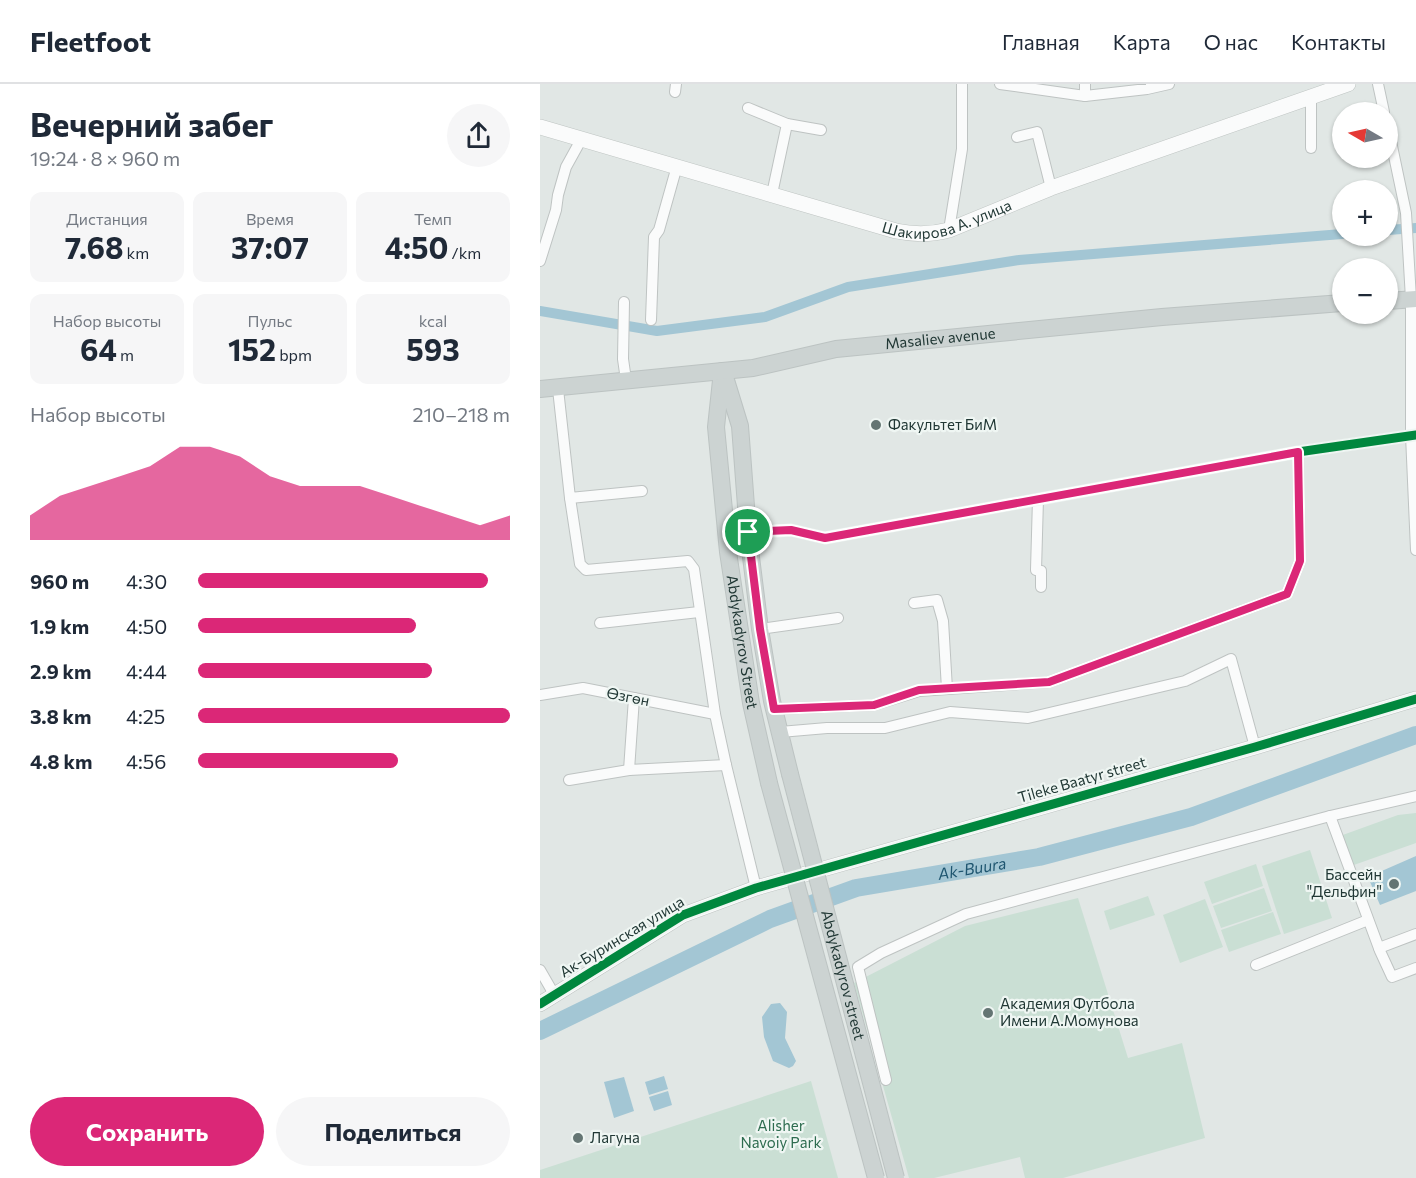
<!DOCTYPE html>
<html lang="ru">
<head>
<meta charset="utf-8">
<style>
  body { margin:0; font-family:Commissioner,sans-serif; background:#f6f6f7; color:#1f2937; height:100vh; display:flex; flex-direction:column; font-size:22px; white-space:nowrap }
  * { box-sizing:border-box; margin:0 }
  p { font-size:20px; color:#747a83 }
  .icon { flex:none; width:33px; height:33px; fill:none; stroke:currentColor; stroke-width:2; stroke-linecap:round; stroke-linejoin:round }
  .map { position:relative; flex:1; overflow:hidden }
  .drawer { display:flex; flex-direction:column; background:#fff; width:540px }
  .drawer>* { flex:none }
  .needle { width:39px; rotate:279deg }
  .tools { position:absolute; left:792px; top:18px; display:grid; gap:12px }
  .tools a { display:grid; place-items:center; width:66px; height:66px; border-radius:50%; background:#fff; box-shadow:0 2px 4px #0004; font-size:30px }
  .pin { position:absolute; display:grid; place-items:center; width:51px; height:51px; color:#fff; margin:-26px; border:3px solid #fff; border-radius:50%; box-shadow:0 2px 6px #0007 }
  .round { display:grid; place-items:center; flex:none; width:63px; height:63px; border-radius:32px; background:#f6f6f7 }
  .summary { display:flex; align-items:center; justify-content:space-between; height:102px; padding:0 30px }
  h1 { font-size:33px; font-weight:700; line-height:45px }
  .metrics { display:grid; grid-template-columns:repeat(3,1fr); gap:9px; height:102px; padding:6px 30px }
  .metrics div { display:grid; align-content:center; border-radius:12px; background:#f6f6f7; text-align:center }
  .metrics b { font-size:30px; font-weight:700 }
  .metrics small { font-size:16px; font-weight:400 }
  .metrics p { font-size:16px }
  .chart { height:168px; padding:12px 30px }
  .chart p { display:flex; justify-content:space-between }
  .chart svg { width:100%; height:108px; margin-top:6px; fill:#db2777; opacity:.7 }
  .action { display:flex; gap:12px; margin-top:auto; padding:12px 30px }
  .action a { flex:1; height:69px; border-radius:36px; background:#db2777; color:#fff; font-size:24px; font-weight:700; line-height:69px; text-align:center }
  .action a+a { background:#f6f6f7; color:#1f2937 }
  ul { padding:0 30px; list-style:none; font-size:20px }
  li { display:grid; grid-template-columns:96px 72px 1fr; align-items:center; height:45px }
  li i { height:15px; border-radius:8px; background:#db2777 }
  header { display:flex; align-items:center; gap:36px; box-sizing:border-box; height:84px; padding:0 30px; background:#fff; border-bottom:2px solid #e0e1e3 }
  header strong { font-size:28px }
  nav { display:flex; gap:33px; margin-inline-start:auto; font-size:21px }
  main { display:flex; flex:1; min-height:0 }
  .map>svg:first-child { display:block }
  .green { fill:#cadfd4 }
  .water { fill:#a3c6d4 }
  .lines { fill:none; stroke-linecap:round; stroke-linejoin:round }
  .canal { stroke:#a3c6d4; stroke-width:10 }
  .river { stroke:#a3c6d4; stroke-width:18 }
  .street-casing { stroke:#bec3c2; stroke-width:12 }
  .secondary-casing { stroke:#bec4c2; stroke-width:16 }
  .primary-casing { stroke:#bcc3c2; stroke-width:18 }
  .street { stroke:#fafbfb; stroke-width:10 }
  .secondary { stroke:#fafbfb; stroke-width:15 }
  .primary { stroke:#ccd3d2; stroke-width:16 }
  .primary-bridge-casing { stroke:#bcc3c2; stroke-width:18; stroke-linecap:butt }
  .primary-bridge { stroke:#ccd3d2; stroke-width:16 }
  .cycleway-casing { stroke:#eff6f3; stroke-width:13 }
  .cycleway { stroke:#00873e; stroke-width:9 }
  .route-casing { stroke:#fff; stroke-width:12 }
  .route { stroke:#db2777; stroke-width:8 }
  .poi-dot { fill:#647573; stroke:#eff6f3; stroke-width:2 }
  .labels { text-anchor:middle; stroke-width:4.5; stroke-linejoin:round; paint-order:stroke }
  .street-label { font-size:15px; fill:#213835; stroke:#eff6f3 }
  .poi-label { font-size:15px; fill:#213835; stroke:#eff6f3; text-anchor:start }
  .park-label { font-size:15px; fill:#2d6c4f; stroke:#eff6f3 }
  .water-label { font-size:16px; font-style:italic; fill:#1f5670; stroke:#eff6f3 }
</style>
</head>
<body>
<header>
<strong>Fleetfoot</strong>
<nav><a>Главная</a><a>Карта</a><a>О нас</a><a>Контакты</a></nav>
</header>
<main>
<section class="drawer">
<div class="summary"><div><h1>Вечерний забег</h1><p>19:24 · 8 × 960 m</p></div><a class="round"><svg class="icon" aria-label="share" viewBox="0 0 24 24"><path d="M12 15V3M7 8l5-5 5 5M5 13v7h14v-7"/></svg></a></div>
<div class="metrics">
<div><p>Дистанция</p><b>7.68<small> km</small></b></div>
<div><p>Время</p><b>37:07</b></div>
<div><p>Темп</p><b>4:50<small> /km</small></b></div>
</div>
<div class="metrics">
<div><p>Набор высоты</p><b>64<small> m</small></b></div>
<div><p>Пульс</p><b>152<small> bpm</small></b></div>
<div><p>kcal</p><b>593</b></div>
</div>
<div class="chart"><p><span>Набор высоты</span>210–218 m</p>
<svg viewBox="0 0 160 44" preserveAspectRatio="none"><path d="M0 44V34L10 26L20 22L30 18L40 14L50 6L60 6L70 10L80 18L90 22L100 22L110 22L120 26L130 30L140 34L150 38L160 34V44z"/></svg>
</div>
<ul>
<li><b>960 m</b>4:30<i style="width:93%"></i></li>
<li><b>1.9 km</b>4:50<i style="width:70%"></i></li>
<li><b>2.9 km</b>4:44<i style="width:75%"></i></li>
<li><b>3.8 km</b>4:25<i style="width:100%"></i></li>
<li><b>4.8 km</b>4:56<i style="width:64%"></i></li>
</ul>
<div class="action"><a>Сохранить</a><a>Поделиться</a></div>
</section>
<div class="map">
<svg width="876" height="1094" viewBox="0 0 876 1094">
  <rect width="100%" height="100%" fill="#e1e7e5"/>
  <g class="green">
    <path d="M 876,729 L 876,759 L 811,782 L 800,752 L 858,731 Z"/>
    <path d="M 770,766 L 792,834 L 744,850 L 722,782 Z"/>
    <path d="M 716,780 L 723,802 L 672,820 L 664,798 Z"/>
    <path d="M 724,804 L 732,827 L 681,844 L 673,822 Z"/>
    <path d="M 608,812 L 615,831 L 570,846 L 564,827 Z"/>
    <path d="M 538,814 L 588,974 L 642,959 L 665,1054 L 523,1094 L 485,1094 L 480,1073 L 394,1094 L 369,1094 L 314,899 L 425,842 Z"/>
    <path d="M 665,815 L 683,863 L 640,879 L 623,831 Z"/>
    <path d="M 733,828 L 741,850 L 689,868 L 681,846 Z"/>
    <path d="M 271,997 L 298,1094 L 0,1094 L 0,1086 Z"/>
  </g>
  <g class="water">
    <path d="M 876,772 L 876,807 L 840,821 L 828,793 Z"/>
    <path d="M 240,919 L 247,928 L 245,954 L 256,977 L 253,982 L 249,984 L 233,977 L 224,953 L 222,933 L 231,920 Z"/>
    <path d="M 124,992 L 128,1005 L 109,1011 L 105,998 Z"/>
    <path d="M 84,993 L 94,1027 L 74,1034 L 64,998 Z"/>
    <path d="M 128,1007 L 132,1021 L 114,1027 L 109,1013 Z"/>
  </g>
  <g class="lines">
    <g class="canal">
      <path d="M 848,146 L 876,144"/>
      <path d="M 0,227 L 117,247 L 225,233 L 308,203 L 479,176 L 802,150"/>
    </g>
    <path class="river" id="s1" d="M 0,947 L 230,835 L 316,804 L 499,773 L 651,733 L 876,651"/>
    <g class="street-casing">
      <g id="street">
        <path d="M 460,0 L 545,12 L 607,5 L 629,0"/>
        <path d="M 838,0 L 844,28"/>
        <path d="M 135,8 L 136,0"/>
        <path d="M 545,12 L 545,0"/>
        <path d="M 771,12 L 771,64"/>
        <path d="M 208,24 L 247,40 L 281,46"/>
        <path d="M 848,43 L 866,129 L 871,215 L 871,351 L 876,466"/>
        <path d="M 477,53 L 497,48 L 511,104"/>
        <path d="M 232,110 L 247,40"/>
        <path d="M 409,146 L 422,65 L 422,0"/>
        <path d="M 0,177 L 16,126 L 18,111 L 26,83 L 42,54"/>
        <path d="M 84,218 L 83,275 L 86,296"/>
        <path d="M 111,236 L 114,153 L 119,146 L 137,82"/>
        <path d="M 18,305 L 30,414 L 102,407"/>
        <path d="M 30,414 L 40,480 L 46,486 L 148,477 L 154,485 L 175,630 L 186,681 L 216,804"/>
        <path d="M 498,415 L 496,486 L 501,487 L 501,503"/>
        <path d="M 208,449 L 251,446 L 285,454 L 758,368 L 876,351"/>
        <path d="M 374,519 L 397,516 L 403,537 L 407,605"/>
        <path d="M 60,539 L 159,528"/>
        <path d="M 220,545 L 298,534"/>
        <path d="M 0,611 L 43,604 L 175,630"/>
        <path d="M 94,614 L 89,686 L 186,681"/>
        <path d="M 234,625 L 334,621 L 379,607 L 509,598 L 747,510 L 760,477 L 758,368"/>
        <path d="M 240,648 L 287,644 L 345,644 L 410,628 L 488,634 L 645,597 L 691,575 L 715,663"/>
        <path d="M 29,696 L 89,686"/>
        <path d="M 876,712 L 790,732 L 840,867 L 852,893 L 876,884"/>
        <path d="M 839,864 L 876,850"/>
        <path d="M 716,881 L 828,836"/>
        <path d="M 0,886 L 15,912"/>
        <path d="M 346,996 L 318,883 L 341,869 L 426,830 L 790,732"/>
      </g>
    </g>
    <g class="secondary-casing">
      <g id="secondary">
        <path id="s2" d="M 0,43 L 356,147 C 375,151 390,151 409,146 L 511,104 L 808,0"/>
        <path d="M 0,920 L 143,831 L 216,804 L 715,663 L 876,615"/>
      </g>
    </g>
    <g class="primary-casing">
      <g id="primary">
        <path d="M 848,217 L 876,215"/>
        <path id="s3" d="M 182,287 L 176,343 L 188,468 L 211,619 L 229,699"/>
        <path d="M 185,293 L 200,342 L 208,449 L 220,545 L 232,617 L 250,690"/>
        <path id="s4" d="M 0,305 L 213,284 L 296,265 L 622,233 L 802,219"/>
      </g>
    </g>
    <use href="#street" class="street"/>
    <use href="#secondary" class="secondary"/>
    <use href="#primary" class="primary"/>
    <g class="primary-bridge-casing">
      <g id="primary-bridge">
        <path id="s5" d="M 250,690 L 356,1094"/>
        <path d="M 229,699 L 336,1094"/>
      </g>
    </g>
    <use href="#primary-bridge" class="primary-bridge"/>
    <g class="cycleway-casing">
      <g id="cycleway">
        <path d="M 208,449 L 251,446 L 285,454 L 758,368 L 876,351"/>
        <path d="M 0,920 L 143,831 L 216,804 L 715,663 L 876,615"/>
      </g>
    </g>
    <use href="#cycleway" class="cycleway"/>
  </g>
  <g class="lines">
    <g class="route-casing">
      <path id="route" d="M 758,368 L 760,477 L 747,510 L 509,598 L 379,606 L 334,621 L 234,625 L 220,545 L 208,448 L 251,446 L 285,454 Z"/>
    </g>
    <use href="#route" class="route"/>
  </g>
  <g class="poi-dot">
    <circle cx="336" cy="341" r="6"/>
    <circle cx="854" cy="800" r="6"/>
    <circle cx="448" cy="929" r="6"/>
    <circle cx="38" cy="1054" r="6"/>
  </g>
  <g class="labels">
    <g class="street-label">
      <text dy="5" stroke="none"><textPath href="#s2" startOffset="424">Шакирова А. улица</textPath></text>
      <text dy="5" stroke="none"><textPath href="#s4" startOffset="404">Masaliev avenue</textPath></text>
      <text dy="5" stroke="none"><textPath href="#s3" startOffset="273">Abdykadyrov Street</textPath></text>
      <text transform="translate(88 613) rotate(11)" y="5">Өзгөн</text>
      <text transform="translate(542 696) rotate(-16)" y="5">Tileke Baatyr street</text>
      <text transform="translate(82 853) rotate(-31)" y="5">Ак-Буринская улица</text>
      <text dy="5" stroke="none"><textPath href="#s5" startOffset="208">Abdykadyrov street</textPath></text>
    </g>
    <g class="poi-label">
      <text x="348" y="346">Факультет БиМ</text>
      <text x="842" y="796" text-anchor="end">Бассейн<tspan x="842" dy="17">"Дельфин"</tspan></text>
      <text x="460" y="925">Академия Футбола<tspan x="460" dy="17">Имени А.Момунова</tspan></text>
      <text x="50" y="1059">Лагуна</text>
    </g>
    <g class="park-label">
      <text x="241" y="1047">Alisher<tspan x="241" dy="17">Navoiy Park</tspan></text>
    </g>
    <g class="water-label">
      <text dy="6" stroke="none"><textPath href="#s1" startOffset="465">Ak-Buura</textPath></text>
    </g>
  </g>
</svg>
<div class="tools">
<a><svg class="needle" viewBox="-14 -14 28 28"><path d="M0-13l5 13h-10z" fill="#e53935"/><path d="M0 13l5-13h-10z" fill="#747a83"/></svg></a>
<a>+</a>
<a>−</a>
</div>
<div class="pin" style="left:208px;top:448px;background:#1e9e55"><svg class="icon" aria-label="arrive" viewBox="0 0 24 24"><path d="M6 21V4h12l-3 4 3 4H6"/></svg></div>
</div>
</main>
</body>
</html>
